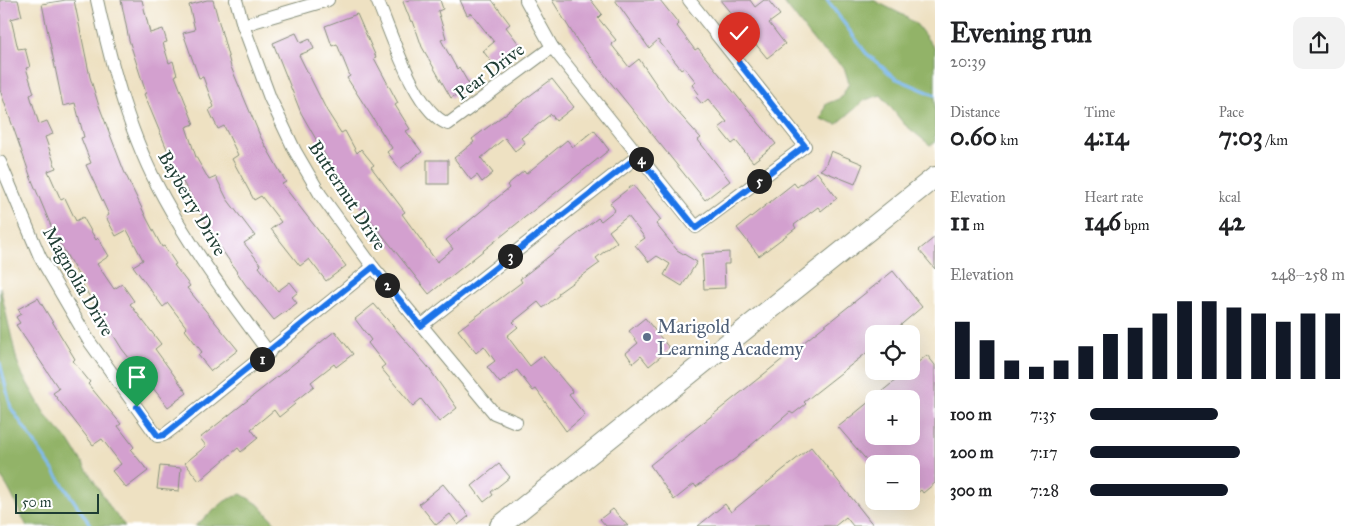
<!DOCTYPE html>
<html lang="en">
<head>
<meta charset="utf-8">
<style>
  body { margin:0; font-family:"IM FELL Great Primer",serif; background:#f2f2f2; color:#202124; height:100vh; display:flex; flex-direction:column; font-size:19px; white-space:nowrap }
  * { box-sizing:border-box; margin:0 }
  p { font-size:16px; color:#757577 }
  .icon { flex:none; width:28px; height:28px; fill:none; stroke:currentColor; stroke-width:2; stroke-linecap:round; stroke-linejoin:round }
  .map { position:relative; flex:1; overflow:hidden }
  .side { display:flex; flex-direction:column; background:#fff; width:425px }
  .side>* { flex:none }
  .controls { position:absolute; left:865px; top:325px; display:grid; gap:10px }
  .controls a { display:grid; place-items:center; width:55px; height:55px; border-radius:10px; background:#fff; box-shadow:0 5px 20px #0002; font-size:25px }
  .scale { position:absolute; left:15px; bottom:12px; width:84px; box-sizing:border-box; padding-left:5px; border:2px solid #1f3d34; border-top:0; font-size:14px; line-height:18px; white-space:nowrap; color:#1f3d34; -webkit-text-stroke:4px #fff; paint-order:stroke }
  .pin { position:absolute; display:grid; place-items:center; width:42px; height:42px; color:#fff; margin:-51px -21px; border-radius:50% 50% 50% 0; rotate:-45deg; box-shadow:0 0 5px #0007 }
  .pin .icon { rotate:45deg }
  .km { position:absolute; width:25px; height:25px; margin:-12px; border-radius:50%; background:#222; color:#fff; font-size:14px; line-height:25px; text-align:center }
  .round { display:grid; place-items:center; flex:none; width:52px; height:52px; border-radius:10px; background:#f2f2f2 }
  .head { display:flex; align-items:center; justify-content:space-between; height:85px; padding:0 15px }
  h1 { font-size:28px; font-weight:800; line-height:38px }
  .metrics { display:grid; grid-template-columns:repeat(3,1fr); gap:8px; height:85px; padding:5px 15px }
  .metrics div { display:grid; align-content:center }
  .metrics b { font-size:25px; font-weight:800 }
  .metrics small { font-size:14px; font-weight:400 }
  .metrics p { font-size:14px }
  .chart { height:140px; padding:10px 15px }
  .chart p { display:flex; justify-content:space-between }
  .chart svg { width:100%; height:90px; margin-top:5px; stroke:#111827; stroke-width:6 }
  ul { padding:0 15px; list-style:none; font-size:16px }
  li { display:grid; grid-template-columns:80px 60px 1fr; align-items:center; height:38px }
  li i { height:12px; border-radius:6px; background:#111827 }
  main { display:flex; flex:1; min-height:0 }
  .map>svg:first-child { display:block }
  .forest { fill:#92b367; stroke:#58784e }
  .lines { fill:none; stroke-linecap:round; stroke-linejoin:round }
  .stream { stroke:#80bcf2; stroke-width:3 }
  .building { fill:#d3a0cf; fill-rule:evenodd }
  .minor-casing { stroke:#868f7b; stroke-width:14 }
  .primary-casing { stroke:#868f7b; stroke-width:22 }
  .minor { stroke:#fff; stroke-width:12 }
  .primary { stroke:#fff; stroke-width:20 }
  .route-casing { stroke:#fff; stroke-width:10 }
  .route { stroke:#1a73e8; stroke-width:6 }
  .service-dot { fill:#5c6f8a; stroke:#fff; stroke-width:2 }
  .labels { text-anchor:middle; stroke-width:4.5; stroke-linejoin:round; paint-order:stroke }
  .street-label { font-size:19px; fill:#1f3d34; stroke:#fff }
  .service-label { font-size:19px; fill:#4e5e75; stroke:#fff; text-anchor:start }
</style>
</head>
<body>
<main>
<div class="map">
<svg width="935" height="526" viewBox="0 0 935 526">
  <rect width="100%" height="100%" fill="#fff"/>
  <filter id="ink" filterUnits="userSpaceOnUse"><feTurbulence type="fractalNoise" baseFrequency=".02" numOctaves="2"/><feDisplacementMap in="SourceGraphic" scale="10" xChannelSelector="R" yChannelSelector="G"/><feConvolveMatrix kernelMatrix="1 2 1 2 8 2 1 2 1" color-interpolation-filters="sRGB"/></filter>
  <filter id="wash" filterUnits="userSpaceOnUse"><feTurbulence type="fractalNoise" baseFrequency=".0096" numOctaves="4" result="noise"/><feDisplacementMap in="SourceGraphic" scale="20" xChannelSelector="R" yChannelSelector="G"/><feGaussianBlur stdDeviation="1.12" result="paint"/><feColorMatrix in="noise" values="0 0 0 0 0 0 0 0 0 0 0 0 0 0 0 0 0 1.4 0 .05"/><feComposite in="paint" operator="in"/></filter>
  <g filter="url(#wash)">
    <rect width="100%" height="100%" fill="#eee1c2"/>
    <g class="forest">
      <path d="M 782,0 L 873,0 L 903,15 L 917,25 L 935,49 L 935,143 L 930,145 L 904,124 L 881,95 L 865,100 L 837,124 L 821,119 L 826,104 L 841,98 L 849,83 L 844,67 L 818,46 Z"/>
      <path d="M 0,287 L 17,361 L 23,376 L 46,416 L 69,441 L 112,510 L 125,526 L 27,526 C 17,509 12,491 0,476 Z"/>
      <path d="M 241,494 L 258,504 L 278,526 L 195,526 L 225,501 Z"/>
    </g>
    <g class="lines">
      <g class="stream">
        <path d="M 827,0 L 866,53 L 895,78 L 935,95"/>
        <path d="M 0,363 L 11,408 L 91,526"/>
      </g>
    </g>
    <g id="blocks">
      <g class="building">
        <path d="M 0,0 L 18,0 L 22,16 L 11,19 L 18,49 L 25,48 L 30,67 L 26,68 L 34,93 L 30,95 L 39,124 L 47,121 L 53,134 L 45,137 L 56,168 L 48,171 L 61,200 L 65,198 L 76,221 L 83,217 L 96,240 L 98,238 L 109,256 L 97,264 L 114,289 L 122,284 L 134,301 L 130,304 L 161,344 L 155,349 L 187,393 L 168,407 L 122,349 L 80,281 L 81,280 L 54,233 L 31,178 L 0,90 Z"/>
        <path d="M 66,0 L 74,0 L 90,77 L 98,103 L 124,171 L 147,219 L 162,247 L 164,246 L 176,264 L 174,265 L 190,286 L 187,288 L 238,350 L 211,371 L 198,355 L 202,352 L 185,330 L 187,328 L 168,303 L 163,307 L 133,266 L 143,260 L 127,230 L 116,236 L 106,217 L 109,215 L 86,165 L 91,163 L 81,138 L 84,137 L 75,103 L 63,106 L 42,4 Z"/>
        <path d="M 121,0 L 142,0 L 150,33 L 163,29 L 167,42 L 163,43 L 169,63 L 173,61 L 177,75 L 175,76 L 194,124 L 186,127 L 196,157 L 209,180 L 216,177 L 227,199 L 255,236 L 244,243 L 261,265 L 259,267 L 278,291 L 290,282 L 298,292 L 292,297 L 297,303 L 274,320 L 245,284 L 216,241 L 174,166 L 144,94 L 146,93 L 129,40 Z"/>
        <path d="M 207,0 L 213,0 L 231,67 L 261,138 L 286,182 L 282,184 L 346,266 L 326,281 L 309,259 L 300,266 L 271,229 L 281,222 L 261,196 L 254,200 L 232,159 L 238,155 L 224,126 L 218,129 L 209,110 L 214,107 L 203,77 L 199,78 L 183,33 L 195,30 L 189,5 Z"/>
        <path d="M 409,0 L 440,0 L 443,9 L 438,11 L 446,38 L 441,40 L 457,69 L 459,67 L 470,86 L 451,98 L 422,47 L 413,21 L 411,22 L 403,2 Z"/>
        <path d="M 460,0 L 492,0 L 510,24 L 506,27 L 522,48 L 496,68 L 483,51 L 494,42 L 471,13 L 467,15 Z"/>
        <path d="M 552,0 L 591,0 L 602,14 L 598,18 L 616,40 L 611,44 L 629,67 L 639,59 L 667,100 L 701,138 L 698,140 L 730,181 L 705,200 L 578,42 Z"/>
        <path d="M 615,0 L 660,0 L 679,24 L 677,26 L 695,50 L 698,48 L 776,144 L 753,162 L 736,141 L 732,144 L 719,128 L 727,122 L 708,99 L 702,104 L 696,97 L 699,94 L 692,85 L 696,82 L 684,67 L 681,69 L 658,40 L 649,48 Z"/>
        <path d="M 720,0 L 750,0 L 755,7 L 764,0 L 768,0 L 780,15 L 769,23 L 785,44 L 767,58 Z"/>
        <path d="M 357,14 L 376,57 L 374,58 L 398,103 L 395,105 L 410,129 L 406,131 L 422,152 L 400,169 L 387,152 L 392,148 L 347,78 L 350,76 L 337,44 L 332,46 L 325,26 Z"/>
        <path d="M 296,33 L 301,43 L 310,39 L 314,49 L 299,55 L 327,111 L 341,133 L 345,131 L 357,153 L 361,149 L 374,165 L 371,167 L 405,212 L 402,214 L 437,262 L 453,249 L 446,240 L 509,188 L 507,185 L 524,171 L 526,174 L 567,140 L 573,147 L 594,130 L 609,150 L 429,294 L 350,194 L 352,192 L 333,169 L 301,113 L 273,43 Z"/>
        <path d="M 552,79 L 574,107 L 556,121 L 551,114 L 521,138 L 525,143 L 515,151 L 505,138 L 481,158 L 493,173 L 482,182 L 477,175 L 471,180 L 454,158 L 474,142 L 472,139 Z"/>
        <path d="M 831,151 L 863,164 L 855,184 L 820,170 L 825,166 Z"/>
        <rect x="427" y="160" width="21" height="24"/>
        <path d="M 817,172 L 837,198 L 821,211 L 818,207 L 794,225 L 796,228 L 759,256 L 737,228 L 794,183 L 797,187 Z"/>
        <path d="M 633,185 L 661,220 L 656,224 L 677,250 L 697,262 L 682,286 L 664,275 L 670,264 L 657,256 L 649,262 L 635,245 L 645,238 L 628,216 L 609,231 L 617,242 L 596,258 L 600,263 L 558,293 L 559,295 L 543,308 L 538,302 L 513,322 L 518,327 L 507,336 L 530,366 L 543,356 L 573,392 L 569,395 L 585,415 L 566,431 L 536,389 L 533,391 L 517,370 L 500,383 L 487,367 L 495,361 L 484,346 L 476,353 L 458,330 L 522,282 L 520,279 L 598,218 L 601,221 L 615,210 L 610,203 Z"/>
        <path d="M 935,237 L 935,269 L 919,250 Z"/>
        <path d="M 729,252 L 729,264 L 724,264 L 725,288 L 704,289 L 702,254 Z"/>
        <path d="M 893,271 L 922,307 L 890,334 L 874,334 L 874,347 L 804,402 L 806,404 L 793,414 L 790,412 L 736,458 L 696,487 L 694,484 L 674,500 L 650,465 Z"/>
        <path d="M 38,298 L 75,359 L 73,361 L 90,382 L 88,384 L 121,424 L 118,426 L 134,447 L 131,450 L 148,471 L 126,488 L 112,471 L 121,464 L 102,439 L 93,445 L 53,393 L 59,389 L 16,325 L 20,323 L 16,317 L 21,314 L 18,309 Z"/>
        <path d="M 374,304 L 428,367 L 457,408 L 439,422 L 421,399 L 413,406 L 381,368 L 385,365 L 368,343 L 371,340 L 355,319 Z"/>
        <path d="M 645,318 L 670,349 L 649,366 L 641,356 L 633,363 L 626,353 L 638,343 L 629,331 Z"/>
        <path d="M 335,331 L 353,354 L 336,367 L 334,364 L 311,382 L 314,386 L 294,402 L 295,404 L 279,417 L 274,410 L 251,429 L 258,438 L 241,452 L 238,448 L 199,481 L 185,463 L 206,446 L 200,438 Z"/>
        <path d="M 927,355 L 935,365 L 935,483 L 923,493 L 921,490 L 911,498 L 911,464 L 870,464 L 838,427 L 907,371 L 911,371 L 911,368 ZM 874,399 L 911,399 L 911,436 L 874,436 Z"/>
        <path d="M 811,447 L 874,526 L 853,526 L 846,517 L 835,526 L 698,526 L 725,504 L 731,512 Z"/>
        <path d="M 499,464 L 510,477 L 491,492 L 493,495 L 484,502 L 472,486 Z"/>
        <path d="M 160,466 L 181,468 L 179,491 L 157,489 Z"/>
        <path d="M 443,484 L 469,516 L 458,525 L 450,514 L 436,525 L 419,504 Z"/>
        <path d="M 613,509 L 628,526 L 606,526 L 600,519 Z"/>
      </g>
    </g>
  </g>
  <g filter="url(#ink)">
    <use href="#blocks" fill-opacity="0" stroke="#868f7b" stroke-width="1"/>
    <g class="lines">
      <g class="minor-casing">
        <g id="minor">
          <path d="M 97,0 C 112,68 130,137 164,198 C 194,253 232,303 269,353"/>
          <path d="M 236,0 L 243,25 L 270,98 L 295,151 L 320,194 L 373,267 L 494,413 L 516,422"/>
          <path d="M 377,0 C 391,32 415,112 448,124 L 552,47"/>
          <path d="M 526,0 L 552,47 L 696,227 L 805,146 L 689,0"/>
          <path d="M 243,25 L 328,0"/>
          <path d="M 0,162 L 40,257 L 89,341 L 157,436 L 164,435 L 180,423 L 373,267"/>
          <path d="M 421,326 L 638,156"/>
        </g>
      </g>
      <g class="primary-casing">
        <path id="primary" d="M 500,526 L 935,177"/>
      </g>
      <use href="#minor" class="minor"/>
      <use href="#primary" class="primary"/>
    </g>
  </g>
  <g class="lines" filter="url(#ink)">
    <g class="route-casing">
      <path id="route" d="M 137,407 L 158,436 L 164,435 L 373,267 L 421,326 L 638,156 L 696,228 L 805,146 L 739,63"/>
    </g>
    <use href="#route" class="route"/>
  </g>
  <circle class="service-dot" cx="647" cy="337" r="5"/>
  <g class="labels">
    <g class="street-label">
      <text transform="translate(489 71) rotate(-37)" y="7">Pear Drive</text>
      <text transform="translate(348 195) rotate(57)" y="7">Butternut Drive</text>
      <text transform="translate(193 203) rotate(60)" y="7">Bayberry Drive</text>
      <text transform="translate(79 281) rotate(60)" y="7">Magnolia Drive</text>
    </g>
    <g class="service-label">
      <text x="657" y="333">Marigold<tspan x="657" dy="22">Learning Academy</tspan></text>
    </g>
  </g>
</svg>
<div class="controls">
<a><svg class="icon" aria-label="locate" viewBox="0 0 24 24"><circle cx="12" cy="12" r="6"/><path d="M12 2v4M12 18v4M2 12h4M18 12h4"/></svg></a>
<a>+</a>
<a>−</a>
</div>
<div class="scale">50 m</div>
<div class="pin" style="left:137px;top:407px;background:#1e9e55"><svg class="icon" aria-label="arrive" viewBox="0 0 24 24"><path d="M6 21V4h12l-3 4 3 4H6"/></svg></div>
<div class="pin" style="left:739px;top:63px;background:#d93025"><svg class="icon" aria-label="check" viewBox="0 0 24 24"><path d="M5 12l5 5 9-10"/></svg></div>
<b class="km" style="left:262px;top:359px">1</b>
<b class="km" style="left:387px;top:285px">2</b>
<b class="km" style="left:510px;top:256px">3</b>
<b class="km" style="left:641px;top:159px">4</b>
<b class="km" style="left:759px;top:181px">5</b>
</div>
<section class="side">
<div class="head"><div><h1>Evening run</h1><p>20:39</p></div><a class="round"><svg class="icon" aria-label="share" viewBox="0 0 24 24"><path d="M12 15V3M7 8l5-5 5 5M5 13v7h14v-7"/></svg></a></div>
<div class="metrics">
<div><p>Distance</p><b>0.60<small> km</small></b></div>
<div><p>Time</p><b>4:14</b></div>
<div><p>Pace</p><b>7:03<small> /km</small></b></div>
</div>
<div class="metrics">
<div><p>Elevation</p><b>11<small> m</small></b></div>
<div><p>Heart rate</p><b>146<small> bpm</small></b></div>
<div><p>kcal</p><b>42</b></div>
</div>
<div class="chart"><p><span>Elevation</span>248–258 m</p>
<svg viewBox="0 0 160 44" preserveAspectRatio="none"><path d="M5 44V16M15 44V25M25 44V35M35 44V38M45 44V35M55 44V28M65 44V22M75 44V19M85 44V12M95 44V6M105 44V6M115 44V9M125 44V12M135 44V16M145 44V12M155 44V12"/></svg>
</div>
<ul>
<li><b>100 m</b>7:35<i style="width:50%"></i></li>
<li><b>200 m</b>7:17<i style="width:59%"></i></li>
<li><b>300 m</b>7:28<i style="width:54%"></i></li>
</ul>
</section>
</main>
</body>
</html>
